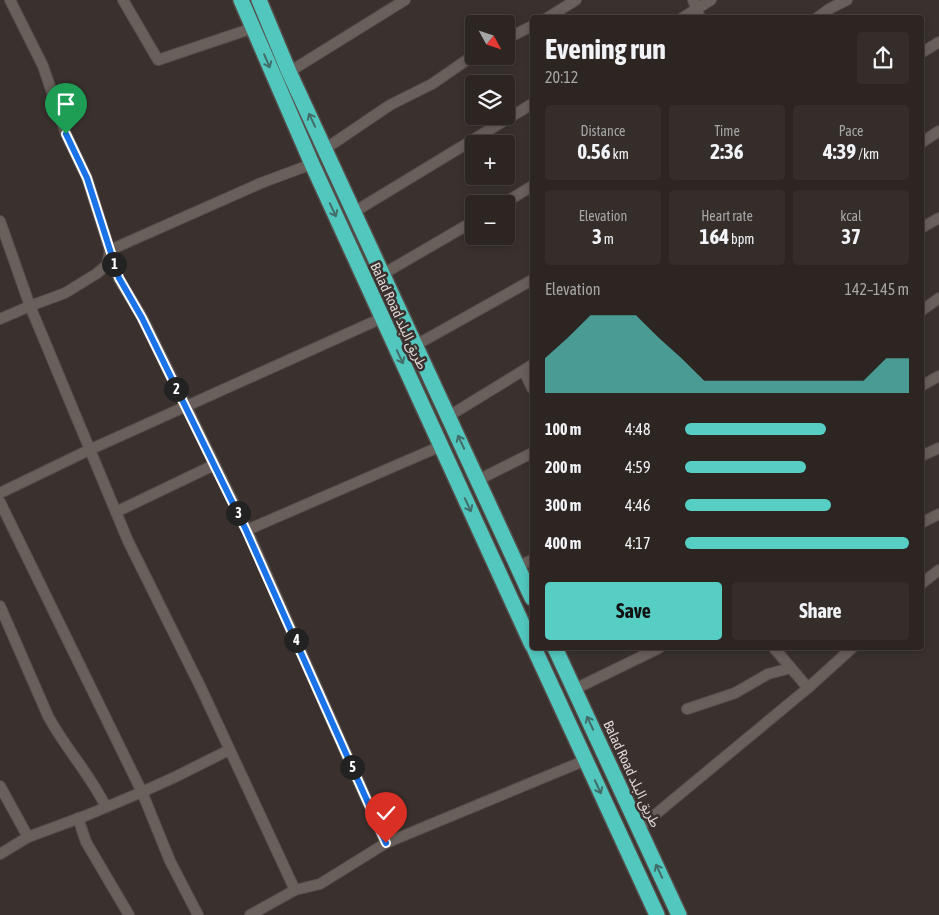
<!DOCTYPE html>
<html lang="en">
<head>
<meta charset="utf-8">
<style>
  body { margin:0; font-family:"Asap Condensed","Noto Sans Arabic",sans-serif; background:#342d2a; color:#f1f3f6; height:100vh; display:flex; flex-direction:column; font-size:19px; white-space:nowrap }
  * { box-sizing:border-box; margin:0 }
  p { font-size:16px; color:#a6a5a5 }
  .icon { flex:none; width:28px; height:28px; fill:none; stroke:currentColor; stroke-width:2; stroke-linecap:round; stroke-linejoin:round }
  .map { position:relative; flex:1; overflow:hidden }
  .panel { position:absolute; left:530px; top:15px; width:394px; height:635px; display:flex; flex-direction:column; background:#2c2522; border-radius:5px; box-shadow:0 2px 8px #0003,0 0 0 1px #484240 }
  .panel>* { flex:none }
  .needle { width:32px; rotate:130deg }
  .fabs { position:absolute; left:465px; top:15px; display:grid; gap:10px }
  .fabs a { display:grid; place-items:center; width:50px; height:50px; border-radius:5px; background:#2c2522; box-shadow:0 2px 8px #0003,0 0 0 1px #484240; font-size:25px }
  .pin { position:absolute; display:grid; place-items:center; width:42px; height:42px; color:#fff; margin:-51px -21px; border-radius:50% 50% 50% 0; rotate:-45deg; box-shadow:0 0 5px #0007 }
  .pin .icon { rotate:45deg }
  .km { position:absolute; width:25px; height:25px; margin:-12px; border-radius:50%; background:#222; color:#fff; font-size:14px; line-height:25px; text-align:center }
  .round { display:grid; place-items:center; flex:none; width:52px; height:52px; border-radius:5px; background:#342d2a }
  .headline { display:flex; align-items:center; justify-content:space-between; height:85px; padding:0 15px }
  h1 { font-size:28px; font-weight:700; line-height:38px }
  .figures { display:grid; grid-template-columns:repeat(3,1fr); gap:8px; height:85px; padding:5px 15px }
  .figures div { display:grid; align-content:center; border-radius:5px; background:#342d2a; text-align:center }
  .figures b { font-size:21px; font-weight:700 }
  .figures small { font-size:14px; font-weight:400 }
  .figures p { font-size:14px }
  .chart { height:140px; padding:10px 15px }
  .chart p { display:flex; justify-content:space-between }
  .chart svg { width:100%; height:90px; margin-top:5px; fill:#56cec4; opacity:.7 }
  .action { display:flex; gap:10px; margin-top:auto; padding:10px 15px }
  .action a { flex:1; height:58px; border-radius:5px; background:#56cec4; color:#111; font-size:20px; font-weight:700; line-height:58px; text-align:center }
  .action a+a { background:#342d2a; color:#f1f3f6 }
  ul { padding:0 15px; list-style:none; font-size:16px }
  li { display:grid; grid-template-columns:80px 60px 1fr; align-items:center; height:38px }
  li i { height:12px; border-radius:6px; background:#56cec4 }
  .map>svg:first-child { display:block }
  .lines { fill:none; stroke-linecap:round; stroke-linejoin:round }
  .street-casing { stroke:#564e4b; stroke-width:12 }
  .highway-casing { stroke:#564e4b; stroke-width:18 }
  .street { stroke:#695f5b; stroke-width:10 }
  .highway { stroke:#51c7be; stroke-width:15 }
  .oneway { stroke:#436d68 }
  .route-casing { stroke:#fff; stroke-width:10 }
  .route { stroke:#1a73e8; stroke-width:6 }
  .labels { text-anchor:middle; stroke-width:5; stroke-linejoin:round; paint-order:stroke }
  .street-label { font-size:14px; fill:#ddd7d5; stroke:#3a312e }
</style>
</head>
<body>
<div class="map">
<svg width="939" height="915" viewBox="0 0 939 915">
  <rect width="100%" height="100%" fill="#3a312e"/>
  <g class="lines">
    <g class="street-casing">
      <g id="street">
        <path d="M 10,0 L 43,66 L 66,134 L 87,178 L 119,279 L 142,317 L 247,530 L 441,446"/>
        <path d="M 123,0 L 158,60 L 253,28"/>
        <path d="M 693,0 L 700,18"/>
        <path d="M 547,18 L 576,0"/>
        <path d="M 682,18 L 711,0"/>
        <path d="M 817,18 L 829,9 L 847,0"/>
        <path d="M 506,39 L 532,26"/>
        <path d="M 921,53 L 939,42"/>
        <path d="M 289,72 L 405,0"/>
        <path d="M 921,143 L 939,131"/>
        <path d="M 325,149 L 390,105 L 432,84 L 474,55"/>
        <path d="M 503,204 L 532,186"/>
        <path d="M 354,212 L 532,104"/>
        <path d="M 0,221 L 30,306 L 128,541 L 201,688 L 295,890"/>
        <path d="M 921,228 L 939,218"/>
        <path d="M 383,274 L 474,221"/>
        <path d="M 921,311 L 939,298"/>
        <path d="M 0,319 L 30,306 L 65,293 L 96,274 L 107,265 L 110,250 L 261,183 L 312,164"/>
        <path d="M 416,345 L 532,280"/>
        <path d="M 524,371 L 532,388"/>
        <path d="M 921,386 L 939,376"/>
        <path d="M 449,416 L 532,365"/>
        <path d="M 921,456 L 939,448"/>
        <path d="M 478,480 L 532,453"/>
        <path d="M 0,493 L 89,450 L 382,318"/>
        <path d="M 0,502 L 142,792 L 170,861 L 198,915"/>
        <path d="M 116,512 L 214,465"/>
        <path d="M 921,523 L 939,514"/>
        <path d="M 247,530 L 386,843"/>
        <path d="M 518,566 L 532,560"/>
        <path d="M 921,584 L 939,570"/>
        <path d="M 0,606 L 48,716 C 65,748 90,774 106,807"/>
        <path d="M 774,648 L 808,688"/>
        <path d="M 575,689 L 659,648"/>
        <path d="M 687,709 L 735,693 L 768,674 L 791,668"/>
        <path d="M 0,786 L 28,837"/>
        <path d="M 78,818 L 86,842 L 129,915"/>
        <path d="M 639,828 L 808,688 L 852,648"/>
        <path d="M 0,854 L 28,837 L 85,816 L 142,792 L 175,777 L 229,750"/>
        <path d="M 250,915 L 295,890 L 320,884 L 386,843 L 586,760"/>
      </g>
    </g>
    <g class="highway-casing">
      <g id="highway">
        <path d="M 241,0 L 312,164 L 532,645"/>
        <path d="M 259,0 L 289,72 L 532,598"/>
        <path d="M 534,648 L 657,915"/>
        <path d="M 555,648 L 679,915"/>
      </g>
    </g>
    <use href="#street" class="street"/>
    <use href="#highway" class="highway"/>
  </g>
  <defs><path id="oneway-shaft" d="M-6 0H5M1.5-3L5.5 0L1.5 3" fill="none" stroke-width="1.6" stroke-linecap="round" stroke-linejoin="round" transform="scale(1.25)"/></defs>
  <g class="oneway">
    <use href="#oneway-shaft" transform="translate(267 61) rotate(67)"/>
    <use href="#oneway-shaft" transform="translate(312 120) rotate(-115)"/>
    <use href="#oneway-shaft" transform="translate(333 210) rotate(65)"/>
    <use href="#oneway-shaft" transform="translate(400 357) rotate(65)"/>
    <use href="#oneway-shaft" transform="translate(461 442) rotate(-115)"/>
    <use href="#oneway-shaft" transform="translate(468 505) rotate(65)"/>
    <use href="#oneway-shaft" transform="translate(590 723) rotate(-115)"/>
    <use href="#oneway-shaft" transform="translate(598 787) rotate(65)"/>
    <use href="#oneway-shaft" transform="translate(659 871) rotate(-115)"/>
  </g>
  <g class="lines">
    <g class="route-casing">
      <path id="route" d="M 66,134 L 87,178 L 119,278 L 142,318 L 246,530 L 386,843"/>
    </g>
    <use href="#route" class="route"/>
  </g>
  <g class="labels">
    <g class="street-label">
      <text transform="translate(399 316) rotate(65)" y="5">Balad Road طريق البلد</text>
      <text transform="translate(632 774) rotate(65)" y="5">Balad Road طريق البلد</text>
    </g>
  </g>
</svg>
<div class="fabs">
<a><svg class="needle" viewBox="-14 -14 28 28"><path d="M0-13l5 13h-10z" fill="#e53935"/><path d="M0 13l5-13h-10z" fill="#a6a5a5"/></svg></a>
<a><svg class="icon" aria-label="layers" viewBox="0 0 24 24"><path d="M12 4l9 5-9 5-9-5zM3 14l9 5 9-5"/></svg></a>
<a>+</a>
<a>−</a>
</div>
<div class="pin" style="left:66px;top:134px;background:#1e9e55"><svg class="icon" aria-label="arrive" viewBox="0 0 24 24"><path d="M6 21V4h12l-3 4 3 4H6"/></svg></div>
<div class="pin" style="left:386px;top:843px;background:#d93025"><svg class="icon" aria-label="check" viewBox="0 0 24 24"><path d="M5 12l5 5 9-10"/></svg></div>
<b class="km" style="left:114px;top:264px">1</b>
<b class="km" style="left:176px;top:389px">2</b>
<b class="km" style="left:238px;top:513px">3</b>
<b class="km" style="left:296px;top:640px">4</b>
<b class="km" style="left:352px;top:767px">5</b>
<section class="panel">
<div class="headline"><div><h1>Evening run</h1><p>20:12</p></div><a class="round"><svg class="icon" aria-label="share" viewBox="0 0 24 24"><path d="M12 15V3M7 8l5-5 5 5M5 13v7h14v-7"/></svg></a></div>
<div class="figures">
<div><p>Distance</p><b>0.56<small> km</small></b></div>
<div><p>Time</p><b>2:36</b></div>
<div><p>Pace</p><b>4:39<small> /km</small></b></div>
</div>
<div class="figures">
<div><p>Elevation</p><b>3<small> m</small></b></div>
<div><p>Heart rate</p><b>164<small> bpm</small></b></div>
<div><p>kcal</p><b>37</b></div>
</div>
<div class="chart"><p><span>Elevation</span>142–145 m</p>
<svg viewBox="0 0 160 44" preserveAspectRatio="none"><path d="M0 44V27L10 17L20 6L30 6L40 6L50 17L60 27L70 38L80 38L90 38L100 38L110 38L120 38L130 38L140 38L150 27L160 27V44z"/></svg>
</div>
<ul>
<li><b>100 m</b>4:48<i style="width:63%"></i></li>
<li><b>200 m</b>4:59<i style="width:54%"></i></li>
<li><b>300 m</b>4:46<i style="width:65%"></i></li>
<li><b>400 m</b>4:17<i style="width:100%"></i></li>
</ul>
<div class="action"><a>Save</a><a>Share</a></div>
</section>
</div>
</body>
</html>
